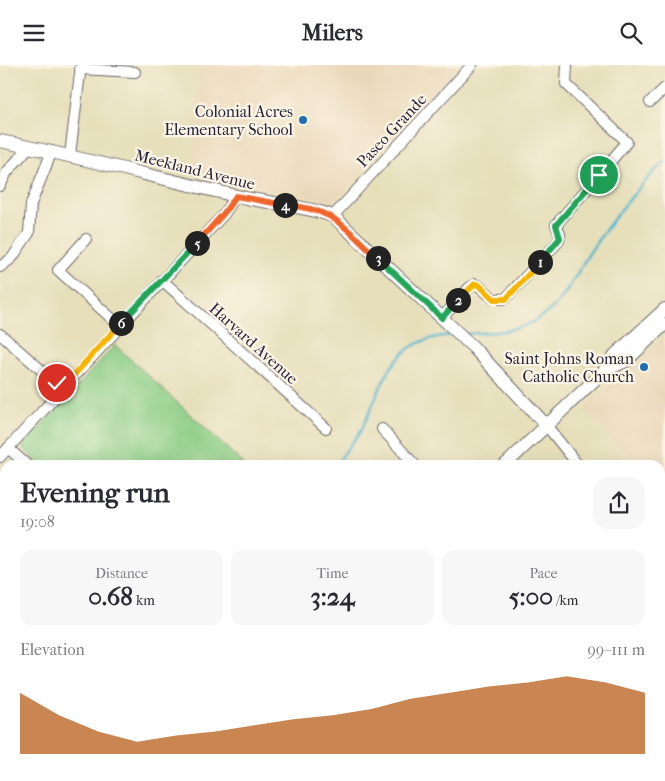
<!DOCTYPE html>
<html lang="en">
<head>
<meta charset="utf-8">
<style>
  body { margin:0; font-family:"IM FELL French Canon",serif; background:#f7f7f7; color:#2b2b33; height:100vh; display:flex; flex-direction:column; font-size:19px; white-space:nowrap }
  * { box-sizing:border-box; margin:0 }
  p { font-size:16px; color:#7c7c81 }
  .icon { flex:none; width:28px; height:28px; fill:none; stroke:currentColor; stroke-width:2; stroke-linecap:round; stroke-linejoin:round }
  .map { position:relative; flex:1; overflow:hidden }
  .side { position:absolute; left:0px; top:395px; width:665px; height:321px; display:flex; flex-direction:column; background:#fff; border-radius:15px 15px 0 0; box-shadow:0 5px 20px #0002 }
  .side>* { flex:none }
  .pin { position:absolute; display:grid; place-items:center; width:42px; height:42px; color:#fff; margin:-21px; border:2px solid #fff; border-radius:50%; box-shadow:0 1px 5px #0007 }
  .km { position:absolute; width:25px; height:25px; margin:-12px; border-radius:50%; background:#222; color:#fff; font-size:14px; line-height:25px; text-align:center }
  .round { display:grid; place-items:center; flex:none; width:52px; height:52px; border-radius:15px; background:#f7f7f7 }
  .overview { display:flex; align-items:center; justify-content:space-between; height:85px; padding:0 20px }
  h1 { font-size:28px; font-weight:700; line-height:38px }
  .metrics { display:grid; grid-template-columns:repeat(3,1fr); gap:8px; height:85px; padding:5px 20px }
  .metrics div { display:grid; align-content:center; border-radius:12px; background:#f7f7f7; text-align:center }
  .metrics b { font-size:25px; font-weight:700 }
  .metrics small { font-size:14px; font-weight:400 }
  .metrics p { font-size:14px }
  .chart { height:140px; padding:10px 20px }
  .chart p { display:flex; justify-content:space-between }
  .chart svg { width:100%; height:90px; margin-top:5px; fill:#b45309; opacity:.7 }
  header { display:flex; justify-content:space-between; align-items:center; height:65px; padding:0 20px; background:#fff; font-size:22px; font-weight:700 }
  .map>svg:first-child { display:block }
  .built { fill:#ead8ba }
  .green { fill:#8cce86; stroke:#577860 }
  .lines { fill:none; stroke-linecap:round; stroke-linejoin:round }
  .stream { stroke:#51b5d0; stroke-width:2.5 }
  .minor-casing { stroke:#676467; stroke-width:12 }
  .major-casing { stroke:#676467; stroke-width:14 }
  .highway-casing { stroke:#676467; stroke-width:16 }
  .minor { stroke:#fff; stroke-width:10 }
  .major { stroke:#fff; stroke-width:12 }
  .highway { stroke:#fff; stroke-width:14 }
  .rail { stroke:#22223b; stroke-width:2.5; stroke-dasharray:8 4; stroke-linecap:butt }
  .split-1-casing { stroke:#fff; stroke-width:10 }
  .split-2-casing { stroke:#fff; stroke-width:10 }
  .split-3-casing { stroke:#fff; stroke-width:10 }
  .split-4-casing { stroke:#fff; stroke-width:10 }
  .split-5-casing { stroke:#fff; stroke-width:10 }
  .split-6-casing { stroke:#fff; stroke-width:10 }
  .split-7-casing { stroke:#fff; stroke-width:10 }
  .split-1 { stroke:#22a559; stroke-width:6 }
  .split-2 { stroke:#f5b400; stroke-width:6 }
  .split-3 { stroke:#22a559; stroke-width:6 }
  .split-4 { stroke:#f0652b; stroke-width:6 }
  .split-5 { stroke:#f0652b; stroke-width:6 }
  .split-6 { stroke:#22a559; stroke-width:6 }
  .split-7 { stroke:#f5b400; stroke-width:6 }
  .poi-dot { fill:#1f6fb2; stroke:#fcf5e5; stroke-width:2 }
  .labels { text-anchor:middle; stroke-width:4.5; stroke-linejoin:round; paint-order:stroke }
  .poi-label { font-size:16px; fill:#22223b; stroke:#fcf5e5; text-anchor:end }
  .street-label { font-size:16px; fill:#22223b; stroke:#fcf5e5 }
</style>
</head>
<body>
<header><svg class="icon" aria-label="menu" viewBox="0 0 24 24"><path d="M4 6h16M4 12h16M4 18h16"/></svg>Milers<svg class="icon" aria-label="search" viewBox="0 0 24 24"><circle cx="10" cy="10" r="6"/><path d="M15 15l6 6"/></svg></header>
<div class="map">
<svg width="665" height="716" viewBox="0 0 665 716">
  <rect width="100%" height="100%" fill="#fcf5e5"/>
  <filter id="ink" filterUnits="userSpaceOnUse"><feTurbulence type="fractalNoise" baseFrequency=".02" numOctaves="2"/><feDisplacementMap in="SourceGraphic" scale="10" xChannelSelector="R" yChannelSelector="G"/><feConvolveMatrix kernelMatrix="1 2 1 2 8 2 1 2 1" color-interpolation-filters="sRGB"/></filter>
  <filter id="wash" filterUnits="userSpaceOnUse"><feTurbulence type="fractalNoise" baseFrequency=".0096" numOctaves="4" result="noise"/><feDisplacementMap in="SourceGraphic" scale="20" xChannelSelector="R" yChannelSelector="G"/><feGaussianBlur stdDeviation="1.12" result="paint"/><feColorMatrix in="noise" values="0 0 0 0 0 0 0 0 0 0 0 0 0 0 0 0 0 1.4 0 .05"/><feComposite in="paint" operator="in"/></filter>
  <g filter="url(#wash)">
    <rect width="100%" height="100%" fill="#e6dfba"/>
    <g class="built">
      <path d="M 199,0 L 461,0 L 339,133 L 331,137 L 192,110 Z"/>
      <path d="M 665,272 L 665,431 L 660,426 L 660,400 L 636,400 L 584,343 Z"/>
    </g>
    <path class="green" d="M 115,280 L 245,400 L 41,400 L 22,382 Z"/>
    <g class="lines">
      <g class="stream">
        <path d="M 466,269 C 489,267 512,268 533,257 C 566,240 576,206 596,178 C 616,150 640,120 665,96"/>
        <path d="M 337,400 C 343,387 354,377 361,365 C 386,317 388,274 453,270"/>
        <path d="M 0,588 L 5,589"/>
      </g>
    </g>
  </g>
  <g filter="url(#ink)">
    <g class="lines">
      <g class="minor-casing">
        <g id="minor">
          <path d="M 80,4 L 135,7"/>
          <path d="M 650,37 L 665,23"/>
          <path d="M 70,90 L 81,0"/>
          <path d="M 0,121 L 7,107 L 29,82"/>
          <path d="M 333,151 L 472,0"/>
          <path d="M 86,174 L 58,205 L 119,260"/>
          <path d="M 0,202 L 12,193 L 29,168 L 31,139 L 52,86"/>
          <path d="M 162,215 L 326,363"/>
          <path d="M 442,253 L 469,223 L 475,219 L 479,221 L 494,234 L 505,234 L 559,176 L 560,169 L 556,160 L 627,77 L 566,19 L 567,0"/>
          <path d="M 0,269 L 62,323"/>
          <path d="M 546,360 L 578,400"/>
          <path d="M 382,364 L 415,400"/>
          <path d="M 8,383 L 27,400"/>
          <path d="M 0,392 L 224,149 L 236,131"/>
          <path d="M 660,492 L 665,498"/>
          <path d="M 660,551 L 665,547"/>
          <path d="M 0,679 L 5,679"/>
        </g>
      </g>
      <g class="major-casing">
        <g id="major">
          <path d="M 0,76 C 80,92 158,113 237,131 C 269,139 302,140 333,151 L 473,282 L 546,360"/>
          <path d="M 605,305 L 626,296 L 665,259"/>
          <path d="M 505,400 L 605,305 L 615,290 L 665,244"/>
          <path d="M 226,716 L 229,711"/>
        </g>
      </g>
      <g class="highway-casing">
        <g id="highway">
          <path d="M 660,627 L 665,624"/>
          <path d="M 660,664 L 665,661"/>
          <path d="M 509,716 L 516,711"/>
          <path d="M 569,716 L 577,711"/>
        </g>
      </g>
      <use href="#minor" class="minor"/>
      <use href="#major" class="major"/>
      <use href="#highway" class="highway"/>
      <g class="rail">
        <path d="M 660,687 L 665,687"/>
        <path d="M 660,699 L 665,699"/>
        <path d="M 660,707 L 665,707"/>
        <path d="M 0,714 L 85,711"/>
        <path d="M 621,714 L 634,711"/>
      </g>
    </g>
  </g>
  <g class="lines" filter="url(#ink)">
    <g class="split-1-casing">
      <path id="split-1" d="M 540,197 L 560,173 L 556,160 L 599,110"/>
    </g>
    <g class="split-2-casing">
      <path id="split-2" d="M 458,235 L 475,219 L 479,220 L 494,234 L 506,234 L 540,197"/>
    </g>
    <g class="split-3-casing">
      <path id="split-3" d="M 378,193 L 442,253 L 458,235"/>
    </g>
    <g class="split-4-casing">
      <path id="split-4" d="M 285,140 C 336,144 343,162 378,193"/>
    </g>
    <g class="split-5-casing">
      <path id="split-5" d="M 197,178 L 224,148 L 236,131 L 285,140"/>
    </g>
    <g class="split-6-casing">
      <path id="split-6" d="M 121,258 L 197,178"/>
    </g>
    <g class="split-7-casing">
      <path id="split-7" d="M 57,318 L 62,323 L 121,258"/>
    </g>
    <use href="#split-1" class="split-1"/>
    <use href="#split-2" class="split-2"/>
    <use href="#split-3" class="split-3"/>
    <use href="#split-4" class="split-4"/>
    <use href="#split-5" class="split-5"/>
    <use href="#split-6" class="split-6"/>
    <use href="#split-7" class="split-7"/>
  </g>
  <g class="poi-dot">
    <circle cx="303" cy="55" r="5"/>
    <circle cx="644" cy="302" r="5"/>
  </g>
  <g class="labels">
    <g class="poi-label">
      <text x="293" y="52">Colonial Acres<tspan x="293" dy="18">Elementary School</tspan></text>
      <text x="634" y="299">Saint Johns Roman<tspan x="634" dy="18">Catholic Church</tspan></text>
    </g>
    <g class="street-label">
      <text transform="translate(391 65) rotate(-47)" y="6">Paseo Grande</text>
      <text transform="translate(195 104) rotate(14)" y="6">Meekland Avenue</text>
      <text transform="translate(254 278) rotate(42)" y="6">Harvard Avenue</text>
    </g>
  </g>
</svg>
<div class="pin" style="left:599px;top:110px;background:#1e9e55"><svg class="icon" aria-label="arrive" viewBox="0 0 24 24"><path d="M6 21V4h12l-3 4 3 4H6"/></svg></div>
<div class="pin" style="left:57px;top:318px;background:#d93025"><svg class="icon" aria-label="check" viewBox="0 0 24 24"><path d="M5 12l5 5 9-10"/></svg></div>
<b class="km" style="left:540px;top:197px">1</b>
<b class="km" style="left:458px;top:235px">2</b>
<b class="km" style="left:378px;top:193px">3</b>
<b class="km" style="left:285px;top:140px">4</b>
<b class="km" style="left:197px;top:178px">5</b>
<b class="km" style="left:121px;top:258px">6</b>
<section class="side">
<div class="overview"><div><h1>Evening run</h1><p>19:08</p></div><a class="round"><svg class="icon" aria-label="share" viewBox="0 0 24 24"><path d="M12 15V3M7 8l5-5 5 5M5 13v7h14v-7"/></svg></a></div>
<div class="metrics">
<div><p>Distance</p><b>0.68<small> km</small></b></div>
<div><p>Time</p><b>3:24</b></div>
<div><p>Pace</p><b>5:00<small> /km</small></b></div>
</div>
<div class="chart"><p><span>Elevation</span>99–111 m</p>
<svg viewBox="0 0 160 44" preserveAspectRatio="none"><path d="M0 44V14L10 25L20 33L30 38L40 35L50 33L60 30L70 27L80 25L90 22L100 17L110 14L120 11L130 9L140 6L150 9L160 14V44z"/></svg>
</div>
</section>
</div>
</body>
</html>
